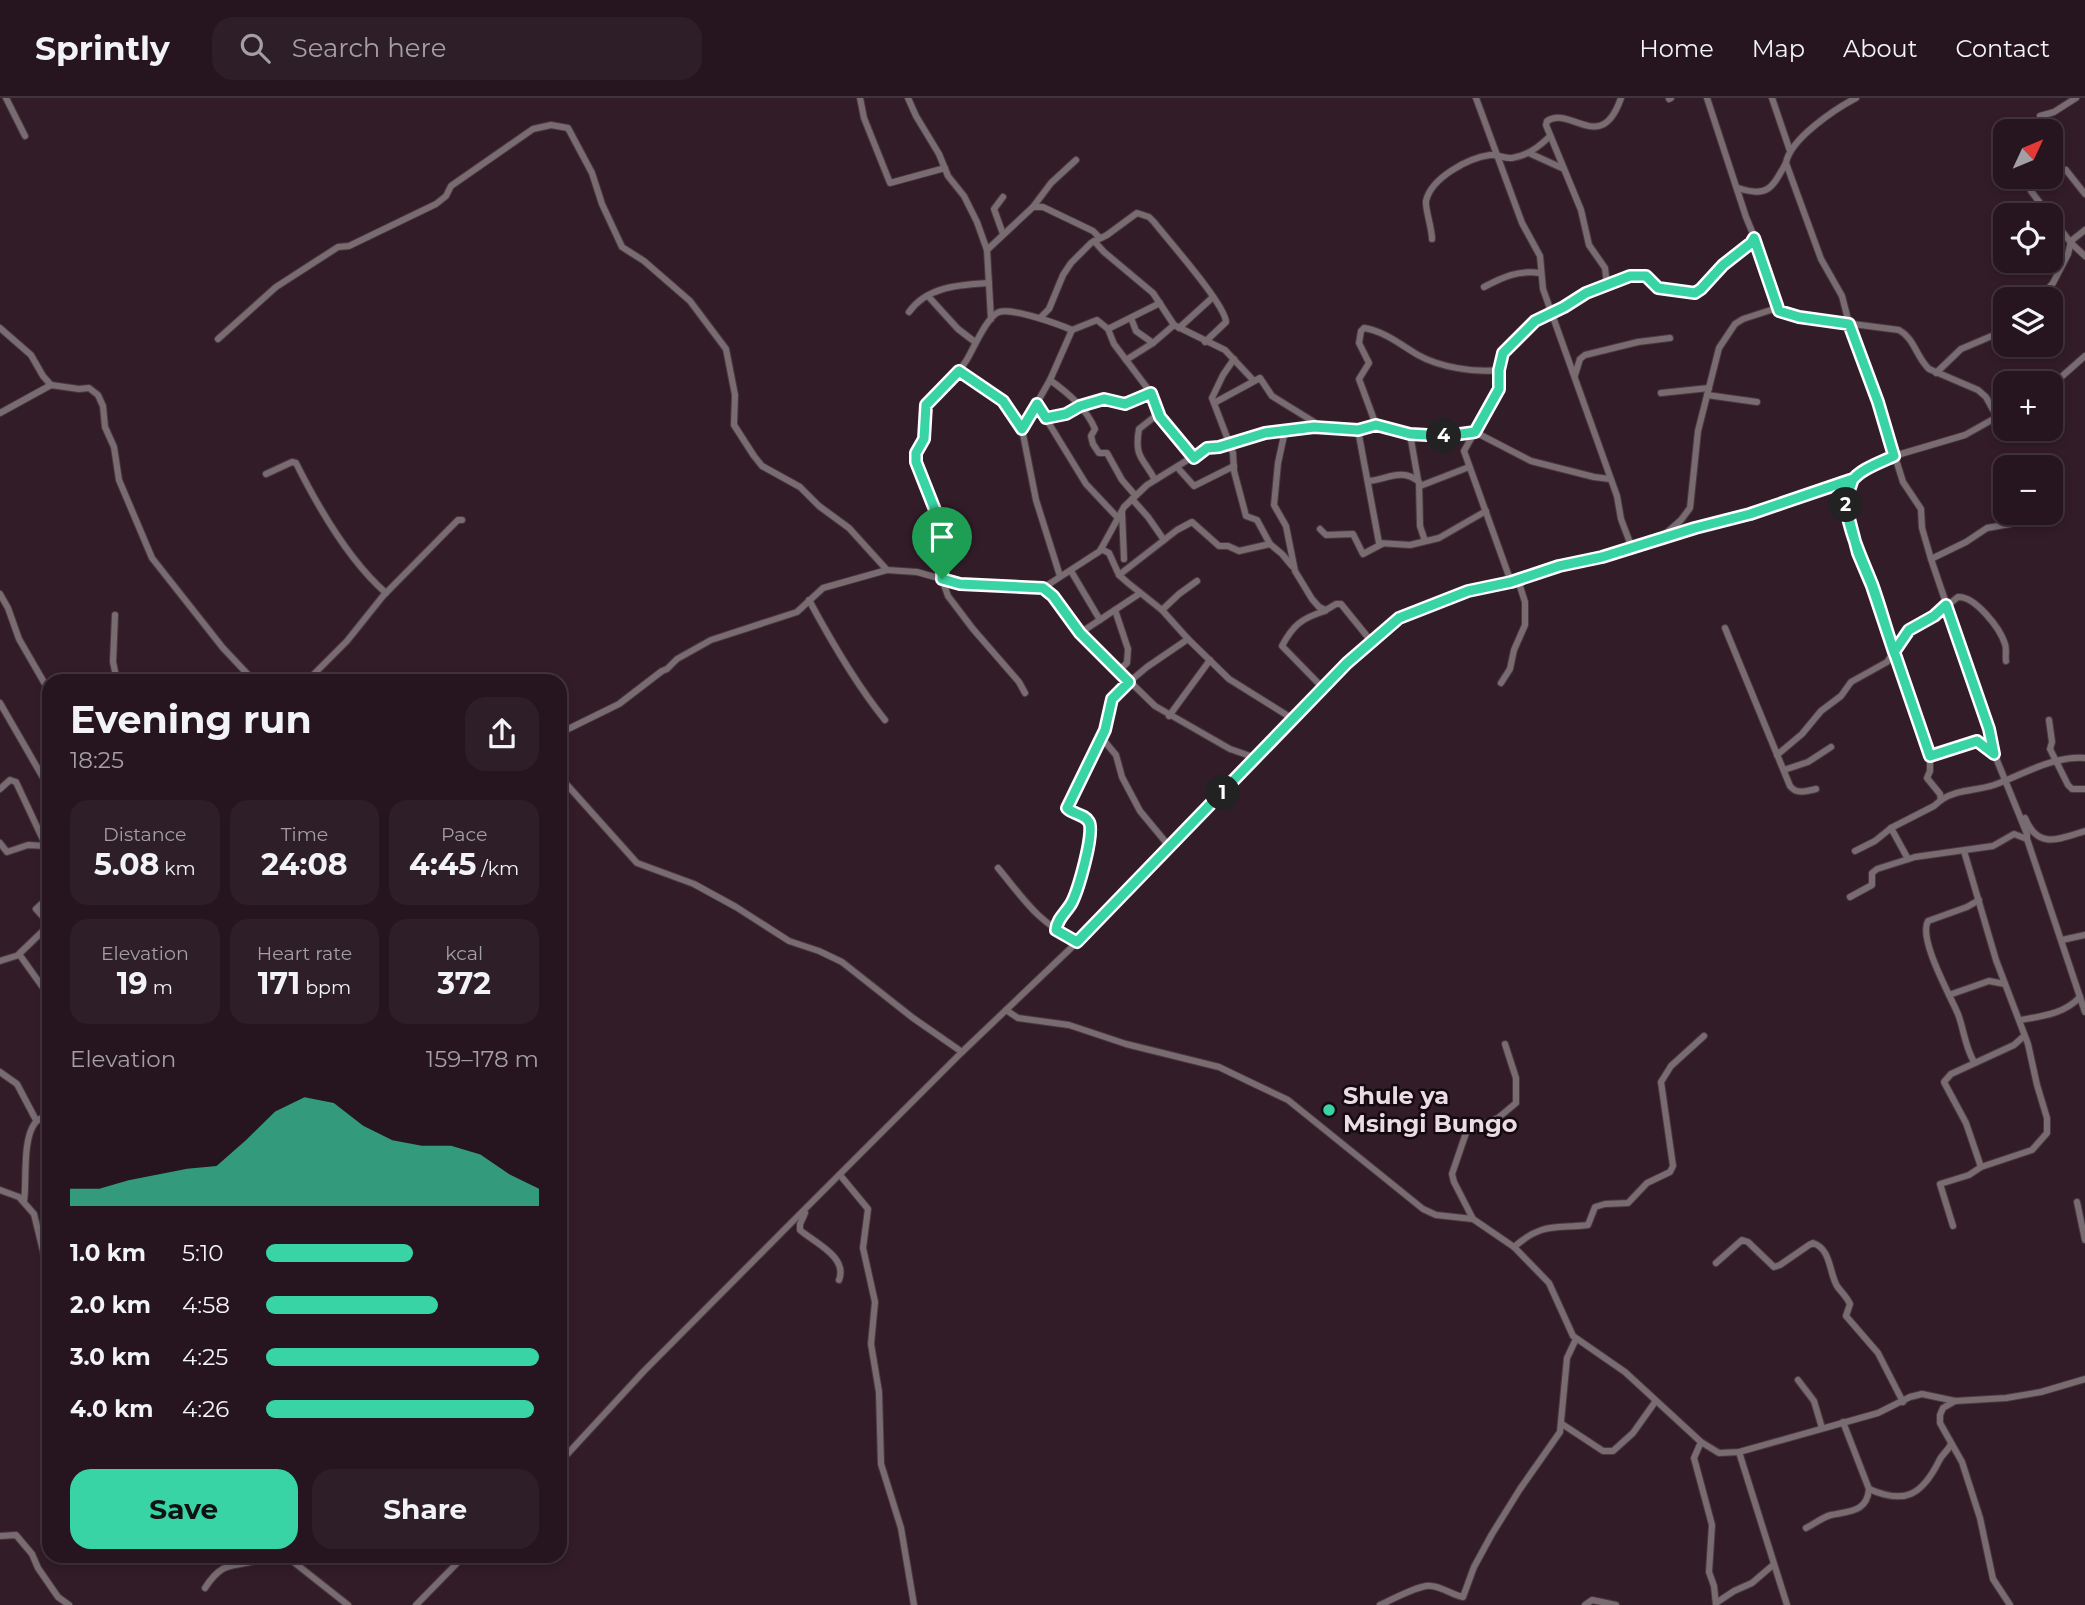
<!DOCTYPE html>
<html lang="en">
<head>
<meta charset="utf-8">
<style>
  body { margin:0; font-family:Montserrat,sans-serif; background:#2e1e27; color:#f1f3f6; height:100vh; display:flex; flex-direction:column; font-size:26px; white-space:nowrap }
  * { box-sizing:border-box; margin:0 }
  p { font-size:23px; color:#a49fa4 }
  .icon { flex:none; width:38px; height:38px; fill:none; stroke:currentColor; stroke-width:2; stroke-linecap:round; stroke-linejoin:round }
  .map { position:relative; flex:1; overflow:hidden }
  .drawer { position:absolute; left:42px; top:576px; width:525px; height:889px; display:flex; flex-direction:column; background:#26151e; border-radius:21px; box-shadow:0 4px 10px #0003,0 0 0 2px #42343c }
  .drawer>* { flex:none }
  .needle { width:46px; rotate:46deg }
  .controls { position:absolute; left:1993px; top:21px; display:grid; gap:14px }
  .controls a { display:grid; place-items:center; width:70px; height:70px; border-radius:14px; background:#26151e; box-shadow:0 4px 10px #0003,0 0 0 2px #42343c; font-size:35px }
  .pin { position:absolute; display:grid; place-items:center; width:60px; height:60px; color:#fff; margin:-72px -30px; border-radius:50% 50% 50% 0; rotate:-45deg; box-shadow:0 0 7px #0007 }
  .pin .icon { rotate:45deg }
  .km { position:absolute; width:35px; height:35px; margin:-18px; border-radius:50%; background:#222; color:#fff; font-size:19px; line-height:35px; text-align:center }
  .round { display:grid; place-items:center; flex:none; width:74px; height:74px; border-radius:21px; background:#2e1e27 }
  .summary { display:flex; align-items:center; justify-content:space-between; height:119px; padding:0 28px }
  h1 { font-size:38px; font-weight:700; line-height:52px }
  .metrics { display:grid; grid-template-columns:repeat(3,1fr); gap:10px; height:119px; padding:7px 28px }
  .metrics div { display:grid; align-content:center; border-radius:18px; background:#2e1e27; text-align:center }
  .metrics b { font-size:30px; font-weight:700 }
  .metrics small { font-size:19px; font-weight:400 }
  .metrics p { font-size:19px }
  .chart { height:196px; padding:14px 28px }
  .chart p { display:flex; justify-content:space-between }
  .chart svg { width:100%; height:126px; margin-top:7px; fill:#39d4a5; opacity:.7 }
  .cta { display:flex; gap:14px; margin-top:auto; padding:14px 28px }
  .cta a { flex:1; height:80px; border-radius:21px; background:#39d4a5; color:#111; font-size:28px; font-weight:700; line-height:80px; text-align:center }
  .cta a+a { background:#2e1e27; color:#f1f3f6 }
  ul { padding:0 28px; list-style:none; font-size:23px }
  li { display:grid; grid-template-columns:112px 84px 1fr; align-items:center; height:52px }
  li i { height:18px; border-radius:9px; background:#39d4a5 }
  header { display:flex; align-items:center; gap:42px; box-sizing:border-box; height:98px; padding:0 35px; background:#26151e; border-bottom:2px solid #42343c }
  header strong { font-size:33px }
  nav { display:flex; gap:38px; margin-inline-start:auto; font-size:24px }
  .search { width:490px; height:63px; background:#2e1e27; display:flex; align-items:center; gap:18px; box-sizing:border-box; padding:0 24px; border-radius:21px; color:#a49fa4; font-size:26px }
  .map>svg:first-child { display:block }
  .lines { fill:none; stroke-linecap:round; stroke-linejoin:round }
  .minor-casing { stroke:#4c3742; stroke-width:8 }
  .minor { stroke:#786c71; stroke-width:6 }
  .route-casing { stroke:#fff; stroke-width:14 }
  .route { stroke:#39d4a5; stroke-width:9 }
  .poi-dot { fill:#39d4a5; stroke:#140a0f; stroke-width:2.5 }
  .labels { text-anchor:middle; stroke-width:5; stroke-linejoin:round; paint-order:stroke }
  .poi-label { font-size:24px; font-weight:bold; fill:#ebdce3; stroke:#140a0f; text-anchor:start }
</style>
</head>
<body>
<header>
<strong>Sprintly</strong>
<div class="search"><svg class="icon" aria-label="search" viewBox="0 0 24 24"><circle cx="10" cy="10" r="6"/><path d="M15 15l6 6"/></svg>Search here</div>
<nav><a>Home</a><a>Map</a><a>About</a><a>Contact</a></nav>
</header>
<div class="map">
<svg width="2085" height="1507" viewBox="0 0 2085 1507">
  <rect width="100%" height="100%" fill="#321c28"/>
  <g class="lines">
    <g class="minor-casing">
      <g id="minor">
        <path d="M 6,0 L 25,38"/>
        <path d="M 860,0 L 864,20 L 890,85 L 945,70"/>
        <path d="M 908,0 L 916,18 L 939,56 L 948,78 L 964,98 L 977,124 L 987,152 L 991,221"/>
        <path d="M 1476,0 L 1522,125 L 1540,158 L 1543,191 L 1617,398 L 1621,421 L 1632,450"/>
        <path d="M 1707,0 L 1746,119 L 1761,155 L 1772,196 L 1779,213 L 1799,219 L 1899,232 C 1915,241 1916,259 1929,271 L 1978,292 L 1986,299 L 1997,319"/>
        <path d="M 1772,0 L 1790,53"/>
        <path d="M 1856,0 C 1835,11 1790,41 1786,65 L 1821,161 L 1842,198 L 1852,237 L 1878,304 L 1903,384 L 1921,411 L 1922,430 L 1931,461 L 1989,631 L 1994,655 L 2027,736 L 2027,741 L 2085,914"/>
        <path d="M 1669,1 L 1671,0"/>
        <path d="M 2040,18 L 2054,14 L 2076,0"/>
        <path d="M 1529,55 L 1562,70"/>
        <path d="M 2066,72 L 2085,96"/>
        <path d="M 2036,79 L 2031,93 L 2049,117"/>
        <path d="M 1738,90 C 1768,100 1772,90 1786,65"/>
        <path d="M 1003,99 L 994,111 L 1003,136"/>
        <path d="M 1033,109 L 1051,85 L 1076,62"/>
        <path d="M 2051,119 L 2071,145 L 2085,158"/>
        <path d="M 1432,141 C 1432,130 1425,111 1426,103 C 1431,80 1468,60 1490,57 C 1498,56 1504,61 1512,60 C 1526,58 1539,49 1549,39"/>
        <path d="M 1094,143 L 1104,154 L 1153,195 L 1174,227 L 1225,252 L 1253,282"/>
        <path d="M 987,152 L 1033,109 L 1043,109 L 1093,133 L 1099,139"/>
        <path d="M 1607,187 L 1605,170 L 1589,147 L 1581,112 L 1546,27 L 1547,23 C 1571,7 1601,58 1621,0"/>
        <path d="M 1484,189 C 1503,179 1518,172 1540,175"/>
        <path d="M 928,198 L 958,231 L 975,244"/>
        <path d="M 2043,201 L 2043,197 L 2053,185 L 2068,156 L 2071,143 L 2085,132"/>
        <path d="M 909,214 C 927,188 960,187 989,185"/>
        <path d="M 1040,220 L 1049,211 L 1063,177 L 1071,165 L 1091,145 L 1107,137 L 1137,115 L 1149,119 L 1154,124 C 1168,142 1225,206 1226,224 L 1205,244"/>
        <path d="M 1131,220 L 1136,233 L 1153,245"/>
        <path d="M 0,230 L 31,257 L 43,278 L 51,287"/>
        <path d="M 1179,230 L 1213,199"/>
        <path d="M 1108,231 L 1160,205"/>
        <path d="M 218,241 L 276,189 L 338,149 L 349,148 L 436,106 L 446,98 L 451,88 L 533,31 L 551,27 L 568,30 L 592,75 L 602,106 L 622,149 L 644,163 L 690,203 L 726,251 L 735,297 L 734,327 L 754,358 L 762,368 L 800,389 L 819,408 L 849,430 L 887,472 L 917,474 L 960,486 L 1043,490 L 1053,498 L 1080,535 L 1155,608 L 1230,651 L 1256,660"/>
        <path d="M 1234,261 L 1223,277 L 1212,300 L 1233,355 L 1234,373 L 1246,418 L 1257,422 L 1270,446 L 1282,456 L 1292,468"/>
        <path d="M 1126,262 L 1153,245 L 1174,227"/>
        <path d="M 959,273 L 1003,303 L 1022,331"/>
        <path d="M 1936,275 L 1961,251 L 2006,232"/>
        <path d="M 1575,277 L 1580,261 L 1585,257 L 1638,244 L 1670,240"/>
        <path d="M 1050,282 C 1068,295 1086,310 1095,331 L 1091,338 L 1093,346 L 1099,355 L 1107,355 L 1122,382 L 1135,397"/>
        <path d="M 2051,288 L 2085,258"/>
        <path d="M 1661,295 L 1709,290"/>
        <path d="M 1707,297 L 1757,304"/>
        <path d="M 1214,305 L 1260,280 L 1272,298 L 1314,324 L 1314,329"/>
        <path d="M 1037,306 L 1086,386 L 1118,420"/>
        <path d="M 0,315 L 51,287 L 79,291 L 89,290 L 98,297 L 103,308 L 105,329 L 114,349 L 119,382 L 152,460 L 223,550 L 254,583"/>
        <path d="M 1046,320 L 1066,316 L 1081,308 L 1104,301 L 1126,306 L 1151,295"/>
        <path d="M 1376,327 L 1359,281 L 1369,265 L 1359,245 L 1361,233 L 1364,230 C 1384,233 1401,247 1418,257 C 1439,269 1475,275 1499,272"/>
        <path d="M 1358,332 L 1379,445 L 1410,447 L 1439,440 L 1486,413"/>
        <path d="M 1285,333 L 1278,365 L 1274,407 L 1286,428 L 1295,473 L 1312,501 L 1319,509 L 1326,512 L 1336,506 L 1341,506 L 1371,543"/>
        <path d="M 1410,336 L 1418,382"/>
        <path d="M 1177,369 L 1194,388 L 1234,368"/>
        <path d="M 266,376 L 292,364 L 296,365 C 318,409 348,462 386,495"/>
        <path d="M 1853,381 L 1846,401 L 1846,409 L 1858,455 L 1872,488 L 1930,658 L 1930,673 L 1927,680 L 1940,696 L 1941,702 L 1934,708 L 1891,730 L 1875,743 L 1855,753"/>
        <path d="M 1155,382 C 1143,359 1134,360 1139,331 L 1158,316"/>
        <path d="M 1368,383 C 1386,382 1402,369 1419,384 L 1420,428 L 1425,443"/>
        <path d="M 1420,388 L 1469,369"/>
        <path d="M 1132,401 L 1148,419 L 1164,442"/>
        <path d="M 1122,414 L 1124,461"/>
        <path d="M 1320,431 L 1326,437 L 1353,436 L 1363,456 L 1382,446"/>
        <path d="M 1664,437 L 1681,422 L 1690,410 L 1698,333 L 1719,250 L 1735,226 L 1743,221 L 1777,210"/>
        <path d="M 1101,451 L 1109,455 L 1119,477 L 1128,485 L 1162,512 L 1188,541 L 1229,581 L 1293,621"/>
        <path d="M 1931,461 L 1966,444 L 1987,430 L 2010,426 L 2029,415"/>
        <path d="M 1071,473 L 1100,522"/>
        <path d="M 1119,477 L 1177,432 L 1192,424 L 1219,448 L 1228,448 L 1239,453 L 1270,446"/>
        <path d="M 1060,478 L 1036,402 L 1022,331 L 1050,282 L 1072,232"/>
        <path d="M 1511,484 L 1464,353 L 1499,291 L 1500,261 L 1513,243 L 1535,223 L 1564,209 L 1586,195 L 1630,178 L 1645,178 L 1658,190 L 1695,195 L 1701,191 L 1723,167 L 1751,145 L 1754,140"/>
        <path d="M 1043,490 L 1100,453 L 1124,409 L 1147,387 L 1207,350 L 1219,349 L 1265,335 L 1314,329 L 1358,332 L 1376,327 L 1410,336 L 1445,338 L 1475,334 L 1531,363 L 1594,379 L 1610,381"/>
        <path d="M 0,496 L 8,510 L 19,541 L 49,593"/>
        <path d="M 809,502 C 831,543 855,585 885,622"/>
        <path d="M 1115,512 L 1128,551 L 1127,565 L 1118,573"/>
        <path d="M 1162,512 L 1179,496 L 1197,483"/>
        <path d="M 115,517 L 113,564 L 117,583"/>
        <path d="M 1725,530 L 1790,688 C 1797,697 1806,693 1816,691"/>
        <path d="M 1080,535 L 1139,496"/>
        <path d="M 307,583 L 347,543 L 383,498 L 452,428 L 458,422 L 462,422"/>
        <path d="M 1501,585 L 1510,571 L 1514,552 L 1525,527 L 1525,504 L 1518,482"/>
        <path d="M 1323,590 L 1282,548 C 1293,527 1302,520 1325,513"/>
        <path d="M 1025,595 L 1019,584 L 973,531 L 948,498 L 942,481 L 943,456 L 937,417 L 916,364 C 916,352 923,345 925,334 C 927,325 922,315 926,307 C 935,290 956,280 966,263 C 973,252 987,218 999,214 C 1014,210 1058,226 1072,232 L 1097,222 L 1108,231 L 1114,246 L 1151,295 L 1160,319 L 1194,360"/>
        <path d="M 0,605 L 49,690"/>
        <path d="M 1169,618 L 1210,562"/>
        <path d="M 2049,622 L 2052,644 L 2050,651 L 2068,687 L 2072,691 L 2084,691"/>
        <path d="M 560,635 L 619,606 L 662,573 L 667,571 L 677,561 L 711,542 L 797,514 L 823,490 L 887,472"/>
        <path d="M 1101,639 L 1116,657 L 1122,679 L 1140,713 L 1169,748"/>
        <path d="M 1777,657 L 1802,636 L 1821,613 L 1841,598 L 1851,584 L 1887,564 L 1909,532 L 1934,518 L 1958,499 C 1975,498 2000,530 2005,546 C 2007,551 2005,557 2006,563"/>
        <path d="M 1930,658 L 1977,643 L 1994,655"/>
        <path d="M 1784,672 L 1808,664 L 1831,649"/>
        <path d="M 560,679 L 637,765 L 694,786 L 736,809 L 789,843 L 819,853 L 842,864 L 913,920 L 962,954"/>
        <path d="M 0,691 L 10,682 L 16,684 L 46,748"/>
        <path d="M 1941,702 C 1957,691 1976,693 1994,687 C 2024,676 2052,658 2085,660"/>
        <path d="M 2025,720 C 2038,752 2059,741 2085,733"/>
        <path d="M 1891,730 L 1908,761"/>
        <path d="M 0,745 L 7,754 L 28,747 L 46,748 L 49,754"/>
        <path d="M 998,770 C 1027,805 1035,821 1077,844"/>
        <path d="M 49,799 L 36,811 L 45,821 L 45,831 L 19,856 L 44,891 L 44,921 L 49,934"/>
        <path d="M 1850,799 L 1872,787 L 1872,775 L 1877,771 L 1915,759 L 1993,748 L 2014,736 L 2027,741"/>
        <path d="M 1056,832 C 1057,820 1067,814 1072,804 C 1078,790 1097,735 1088,723 C 1084,718 1075,716 1069,713 L 1067,708 L 1105,632 L 1112,601 L 1117,594 L 1147,569 L 1188,541"/>
        <path d="M 2062,842 L 2085,837"/>
        <path d="M 0,863 L 19,857"/>
        <path d="M 1949,897 L 1989,883 L 2005,886"/>
        <path d="M 1006,912 L 1018,920 L 1069,927 L 1126,946 L 1219,969 L 1248,983 L 1288,1002 L 1423,1111 L 1436,1117 L 1473,1121 L 1514,1149 L 1549,1185 L 1573,1238 L 1625,1274 L 1701,1344 L 1719,1355 L 1739,1354 L 1878,1315 L 1910,1299 L 1922,1296 L 1955,1303 L 2006,1300 L 2041,1294 L 2085,1281"/>
        <path d="M 2020,922 C 2043,918 2064,916 2080,899"/>
        <path d="M 1974,964 C 1965,949 1964,932 1958,916 C 1950,897 1918,841 1928,823 L 1967,809 L 1979,802"/>
        <path d="M 0,974 L 17,986 L 36,1022"/>
        <path d="M 1981,1069 L 1966,1025 L 1944,984 L 1951,976 L 2014,947 L 2024,938"/>
        <path d="M 840,1077 L 868,1111 L 863,1150 L 875,1204 L 871,1246 L 879,1294 L 881,1366 L 901,1430 L 914,1507"/>
        <path d="M 0,1092 L 19,1099 L 34,1116 L 44,1157 L 45,1186 L 49,1198"/>
        <path d="M 24,1103 C 27,1083 22,1042 35,1025 C 38,1021 44,1019 49,1016"/>
        <path d="M 2077,1104 L 2085,1142"/>
        <path d="M 805,1115 L 800,1126 L 800,1132 C 815,1145 848,1159 839,1182"/>
        <path d="M 1473,1121 L 1454,1084 L 1452,1076 L 1467,1032 L 1498,1020 L 1516,1005 L 1516,980 L 1505,946"/>
        <path d="M 1953,1128 L 1940,1086 L 1969,1077 L 1981,1069 L 2032,1052 L 2047,1035 L 2047,1020 L 2037,987 L 2028,946 L 1996,862 L 1964,753"/>
        <path d="M 1514,1149 C 1543,1124 1554,1131 1588,1127 L 1595,1109 L 1605,1106 L 1628,1105 L 1647,1085 L 1670,1074 L 1673,1068 L 1661,984 L 1671,968 L 1704,938"/>
        <path d="M 1716,1165 L 1742,1142 L 1748,1144 L 1774,1169 L 1780,1167 L 1809,1147 L 1813,1145 C 1831,1151 1829,1174 1837,1188 C 1841,1194 1847,1199 1850,1206 L 1846,1218 L 1878,1255 L 1903,1304"/>
        <path d="M 1798,1282 L 1814,1303 L 1822,1330"/>
        <path d="M 1955,1303 L 1943,1310 L 1940,1317 L 1940,1325 L 1962,1364 L 1980,1420 L 1993,1481 L 2010,1507"/>
        <path d="M 1562,1326 L 1603,1353 L 1613,1353 L 1633,1335 L 1655,1304"/>
        <path d="M 1701,1344 L 1694,1360 L 1712,1427 L 1709,1474 L 1714,1488 L 1716,1507"/>
        <path d="M 1739,1354 L 1787,1507"/>
        <path d="M 560,1364 L 644,1273 L 793,1123 L 962,954 L 1071,850 L 1347,565 L 1399,520 L 1468,493 L 1511,484 L 1559,468 L 1602,459 L 1813,396 L 1853,381 L 1894,358 L 1965,337 L 2006,314"/>
        <path d="M 1869,1391 C 1905,1407 1922,1397 1939,1363 C 1942,1356 1948,1353 1951,1346"/>
        <path d="M 1806,1430 C 1814,1426 1823,1419 1831,1417 C 1850,1413 1867,1414 1869,1391 L 1843,1324"/>
        <path d="M 0,1438 L 16,1437 L 32,1456 L 38,1470 L 58,1499 L 69,1507"/>
        <path d="M 286,1458 L 348,1507"/>
        <path d="M 205,1490 C 226,1457 237,1473 268,1458"/>
        <path d="M 1716,1505 L 1734,1493 L 1752,1485 L 1773,1467"/>
        <path d="M 416,1507 L 464,1458"/>
        <path d="M 1380,1507 C 1391,1502 1421,1486 1431,1488 C 1443,1489 1452,1497 1463,1499 L 1474,1469 L 1492,1436 L 1520,1391 L 1560,1334 L 1567,1260 L 1576,1241"/>
        <path d="M 1585,1507 L 1592,1502 L 1616,1507"/>
      </g>
    </g>
    <use href="#minor" class="minor"/>
  </g>
  <g class="lines">
    <g class="route-casing">
      <path id="route" d="M 942,481 L 960,486 L 1043,490 L 1053,498 L 1080,535 L 1129,584 L 1112,601 L 1105,632 L 1067,710 C 1072,716 1085,716 1089,724 C 1095,735 1078,792 1072,804 C 1067,814 1057,820 1056,832 L 1077,844 L 1347,565 L 1399,520 L 1468,493 L 1511,484 L 1559,468 L 1602,459 L 1695,430 L 1750,416 L 1853,381 L 1846,401 L 1846,409 L 1858,455 L 1872,488 L 1894,554 L 1896,559 L 1930,658 L 1977,643 L 1994,656 L 1989,631 L 1946,507 L 1934,518 L 1909,532 L 1894,554 C 1886,531 1880,508 1872,486 C 1862,461 1850,436 1846,409 C 1845,401 1848,390 1852,383 C 1860,371 1882,364 1894,358 L 1878,304 L 1849,226 L 1799,219 L 1779,213 L 1754,140 L 1751,145 L 1723,167 L 1701,191 L 1695,195 L 1658,190 L 1646,178 L 1630,178 L 1586,195 L 1564,209 L 1535,223 L 1503,255 L 1499,272 L 1499,291 L 1475,334 L 1445,338 L 1410,336 L 1376,327 L 1358,332 L 1314,329 L 1265,335 L 1219,349 L 1207,350 L 1194,360 L 1160,319 L 1151,295 L 1125,306 L 1104,301 L 1080,308 L 1066,316 L 1046,320 L 1037,306 L 1022,331 L 1003,303 L 959,273 L 926,307 L 924,341 L 916,355 L 916,364 L 937,417 L 943,456 L 942,481"/>
    </g>
    <use href="#route" class="route"/>
  </g>
  <circle class="poi-dot" cx="1329" cy="1012" r="7"/>
  <g class="labels">
    <g class="poi-label">
      <text x="1343" y="1006">Shule ya<tspan x="1343" dy="28">Msingi Bungo</tspan></text>
    </g>
  </g>
</svg>
<div class="controls">
<a><svg class="needle" viewBox="-14 -14 28 28"><path d="M0-13l5 13h-10z" fill="#e53935"/><path d="M0 13l5-13h-10z" fill="#a49fa4"/></svg></a>
<a><svg class="icon" aria-label="locate" viewBox="0 0 24 24"><circle cx="12" cy="12" r="6"/><path d="M12 2v4M12 18v4M2 12h4M18 12h4"/></svg></a>
<a><svg class="icon" aria-label="layers" viewBox="0 0 24 24"><path d="M12 4l9 5-9 5-9-5zM3 14l9 5 9-5"/></svg></a>
<a>+</a>
<a>−</a>
</div>
<div class="pin" style="left:942px;top:481px;background:#1e9e55"><svg class="icon" aria-label="arrive" viewBox="0 0 24 24"><path d="M6 21V4h12l-3 4 3 4H6"/></svg></div>
<b class="km" style="left:1223px;top:695px">1</b>
<b class="km" style="left:1846px;top:407px">2</b>
<b class="km" style="left:1444px;top:338px">4</b>
<section class="drawer">
<div class="summary"><div><h1>Evening run</h1><p>18:25</p></div><a class="round"><svg class="icon" aria-label="share" viewBox="0 0 24 24"><path d="M12 15V3M7 8l5-5 5 5M5 13v7h14v-7"/></svg></a></div>
<div class="metrics">
<div><p>Distance</p><b>5.08<small> km</small></b></div>
<div><p>Time</p><b>24:08</b></div>
<div><p>Pace</p><b>4:45<small> /km</small></b></div>
</div>
<div class="metrics">
<div><p>Elevation</p><b>19<small> m</small></b></div>
<div><p>Heart rate</p><b>171<small> bpm</small></b></div>
<div><p>kcal</p><b>372</b></div>
</div>
<div class="chart"><p><span>Elevation</span>159–178 m</p>
<svg viewBox="0 0 160 44" preserveAspectRatio="none"><path d="M0 44V38L10 38L20 35L30 33L40 31L50 30L60 21L70 11L80 6L90 8L100 16L110 21L120 23L130 23L140 26L150 33L160 38V44z"/></svg>
</div>
<ul>
<li><b>1.0 km</b>5:10<i style="width:54%"></i></li>
<li><b>2.0 km</b>4:58<i style="width:63%"></i></li>
<li><b>3.0 km</b>4:25<i style="width:100%"></i></li>
<li><b>4.0 km</b>4:26<i style="width:98%"></i></li>
</ul>
<div class="cta"><a>Save</a><a>Share</a></div>
</section>
</div>
</body>
</html>
